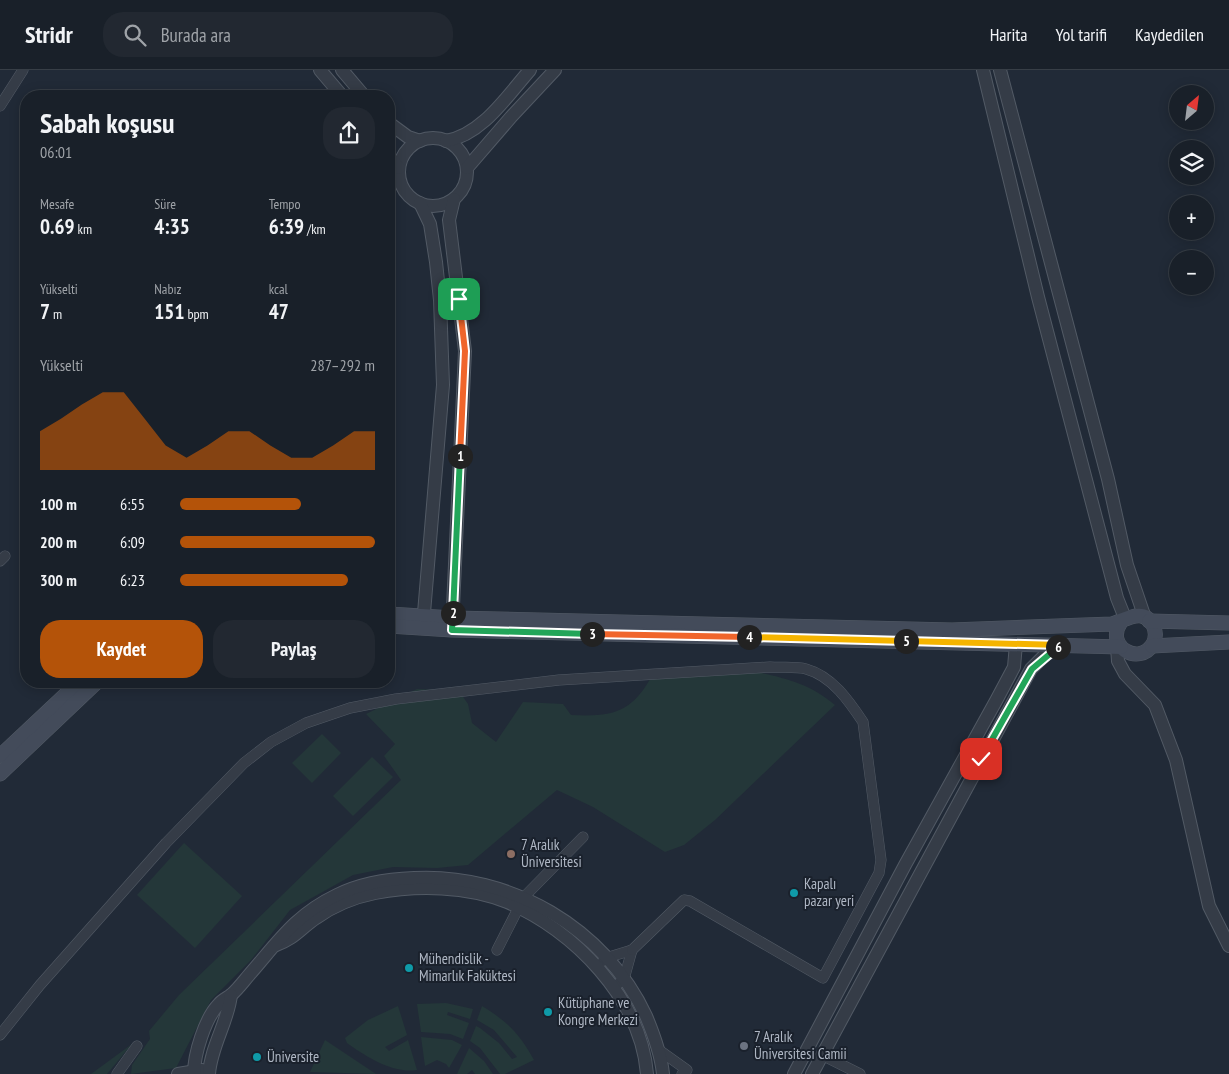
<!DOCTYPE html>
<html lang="tr">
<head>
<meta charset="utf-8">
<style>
  body { margin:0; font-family:"PT Sans Narrow",sans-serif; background:#222831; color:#f1f3f6; height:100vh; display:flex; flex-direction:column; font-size:19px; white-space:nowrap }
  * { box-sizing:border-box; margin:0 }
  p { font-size:16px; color:#9fa3a8 }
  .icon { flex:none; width:28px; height:28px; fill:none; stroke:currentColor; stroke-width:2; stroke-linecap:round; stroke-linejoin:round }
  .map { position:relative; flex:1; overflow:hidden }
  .drawer { position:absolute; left:20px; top:20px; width:375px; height:598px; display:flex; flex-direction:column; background:#192029; border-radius:20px; box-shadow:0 2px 12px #0003,0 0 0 1px #373e46 }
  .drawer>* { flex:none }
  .needle { width:32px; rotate:28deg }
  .buttons { position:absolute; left:1169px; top:15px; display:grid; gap:10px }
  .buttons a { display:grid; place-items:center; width:45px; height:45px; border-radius:50%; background:#192029; box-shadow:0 2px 12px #0003,0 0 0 1px #373e46; font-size:25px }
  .pin { position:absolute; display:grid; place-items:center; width:42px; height:42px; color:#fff; margin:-21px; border-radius:10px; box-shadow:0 2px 8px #0006 }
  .km { position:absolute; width:25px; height:25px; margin:-12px; border-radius:50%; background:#222; color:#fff; font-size:14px; line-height:25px; text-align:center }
  .round { display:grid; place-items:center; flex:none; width:52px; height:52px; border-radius:20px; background:#222831 }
  .summary { display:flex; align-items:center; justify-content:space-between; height:85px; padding:0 20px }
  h1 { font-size:28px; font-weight:700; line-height:38px }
  .figures { display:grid; grid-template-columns:repeat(3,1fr); gap:8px; height:85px; padding:5px 20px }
  .figures div { display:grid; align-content:center }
  .figures b { font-size:21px; font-weight:700 }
  .figures small { font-size:14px; font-weight:400 }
  .figures p { font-size:14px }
  .chart { height:140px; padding:10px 20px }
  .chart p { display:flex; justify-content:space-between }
  .chart svg { width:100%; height:90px; margin-top:5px; fill:#b45309; opacity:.7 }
  .cta { display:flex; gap:10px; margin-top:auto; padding:10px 20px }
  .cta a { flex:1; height:58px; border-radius:20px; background:#b45309; color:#fff; font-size:20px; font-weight:700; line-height:58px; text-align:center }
  .cta a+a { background:#222831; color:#f1f3f6 }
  ul { padding:0 20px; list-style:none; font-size:16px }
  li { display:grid; grid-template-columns:80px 60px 1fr; align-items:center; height:38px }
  li i { height:12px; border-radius:6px; background:#b45309 }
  header { display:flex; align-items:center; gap:30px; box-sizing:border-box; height:70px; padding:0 25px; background:#192029; border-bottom:1px solid #373e46 }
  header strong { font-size:24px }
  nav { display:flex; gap:28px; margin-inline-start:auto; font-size:18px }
  .search { width:350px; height:45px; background:#222831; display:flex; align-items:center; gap:12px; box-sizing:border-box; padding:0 18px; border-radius:20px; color:#9fa3a8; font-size:19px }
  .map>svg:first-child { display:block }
  .green { fill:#243739 }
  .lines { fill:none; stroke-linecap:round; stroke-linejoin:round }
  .minor-casing { stroke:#525a65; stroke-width:11 }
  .tertiary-casing { stroke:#525a65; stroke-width:14 }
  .secondary-casing { stroke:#525a65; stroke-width:15 }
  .minor { stroke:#353c47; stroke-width:10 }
  .tertiary { stroke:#353c47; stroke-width:12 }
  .secondary { stroke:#434b5a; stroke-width:14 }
  .split-1-casing { stroke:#fff; stroke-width:10 }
  .split-2-casing { stroke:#fff; stroke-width:10 }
  .split-3-casing { stroke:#fff; stroke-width:10 }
  .split-4-casing { stroke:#fff; stroke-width:10 }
  .split-5-casing { stroke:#fff; stroke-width:10 }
  .split-6-casing { stroke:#fff; stroke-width:10 }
  .split-7-casing { stroke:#fff; stroke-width:10 }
  .split-1 { stroke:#f0652b; stroke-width:6 }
  .split-2 { stroke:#22a559; stroke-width:6 }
  .split-3 { stroke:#22a559; stroke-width:6 }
  .split-4 { stroke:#f0652b; stroke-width:6 }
  .split-5 { stroke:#f5b400; stroke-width:6 }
  .split-6 { stroke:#f5b400; stroke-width:6 }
  .split-7 { stroke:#22a559; stroke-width:6 }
  .education-dot { fill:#8d6e63; stroke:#1a212c; stroke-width:2 }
  .culture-dot { fill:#0f9aa8; stroke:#1a212c; stroke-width:2 }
  .worship-dot { fill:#6b7280; stroke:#1a212c; stroke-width:2 }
  .labels { text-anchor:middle; stroke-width:4; stroke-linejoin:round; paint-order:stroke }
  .poi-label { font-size:15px; fill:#afb7c4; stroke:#1a212c; text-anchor:start }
</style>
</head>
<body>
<header>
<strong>Stridr</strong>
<div class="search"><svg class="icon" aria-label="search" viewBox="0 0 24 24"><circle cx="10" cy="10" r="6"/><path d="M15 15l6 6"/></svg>Burada ara</div>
<nav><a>Harita</a><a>Yol tarifi</a><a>Kaydedilen</a></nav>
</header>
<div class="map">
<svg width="1229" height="1004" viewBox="0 0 1229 1004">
  <rect width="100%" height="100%" fill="#212a37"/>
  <g class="green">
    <path d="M 749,600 C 783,608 808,612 835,635 L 715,750 L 684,775 L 665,782 L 593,737 L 557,720 L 468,795 L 437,798 L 393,797 L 353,805 L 290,840 L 251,890 L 211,930 L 176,998 L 131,1004 L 132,995 L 150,969 L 149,961 L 179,925 L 401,710 L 384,686 L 395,674 L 366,644 L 417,619 L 459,621 L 468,634 L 472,653 L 496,672 L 523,632 L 563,634 L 571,645 C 613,647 632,643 653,604 Z"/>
    <path d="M 322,664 L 341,683 L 312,713 L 292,693 Z"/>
    <path d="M 372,687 L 393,707 L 353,746 L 333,726 Z"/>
    <path d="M 184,773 L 242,826 L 195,878 L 137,825 Z"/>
    <path d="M 446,933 L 473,939 L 470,949 L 448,942 L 447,945 L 469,953 L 463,969 L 450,964 L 421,962 L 417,934 Z"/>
    <path d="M 398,936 L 407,965 L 385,977 L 389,981 L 408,970 L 417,1000 C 393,1004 365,986 347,973 L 345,968 L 368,950 Z"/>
    <path d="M 482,936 C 508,952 520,964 534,990 L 505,1004 L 500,1004 L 480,978 L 470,971 L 476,956 L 480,958 L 499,973 L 512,989 L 517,987 L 494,960 L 477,950 Z"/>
    <path d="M 421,967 L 452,970 L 462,975 L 449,998 L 446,994 L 437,990 L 425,996 Z"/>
    <path d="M 325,970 L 376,1004 L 310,1002 Z"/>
    <path d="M 132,974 L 107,1004 L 91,1004 Z"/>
    <path d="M 469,978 L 484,991 L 493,1004 L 475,1004 L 472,1000 L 467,1004 L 457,1004 Z"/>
  </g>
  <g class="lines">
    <g class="minor-casing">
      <g id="minor">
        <path d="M 0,36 L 23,0"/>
        <path d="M 0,491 L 5,486"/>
        <path d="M 497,880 L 524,827 L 583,767"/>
        <path d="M 603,891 L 606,888 L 632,880 L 624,909 L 613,918"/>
        <path d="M 0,965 L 40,915 L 166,773 L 244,693 L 271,672 L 306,653 L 350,638 L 396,629 L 559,610 L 770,597 C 781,598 795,596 806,599 C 832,606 849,631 863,652 L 881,790 L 879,803 L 823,908 L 690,831 L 684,830 L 632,880"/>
        <path d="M 659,980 L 687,1000 L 682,1004"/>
        <path d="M 822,985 L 860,1004"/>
        <path d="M 117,1004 L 137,976"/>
      </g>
    </g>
    <g class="tertiary-casing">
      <g id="tertiary">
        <path d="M 320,0 L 342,26"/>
        <path d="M 342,0 L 364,26"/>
        <path d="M 983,0 L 1038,227 L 1117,528 L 1125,548"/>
        <path d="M 1000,0 L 1108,409 L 1127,495 L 1145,548"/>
        <path d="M 389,53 L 408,67 L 420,71"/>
        <circle cx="433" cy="102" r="34"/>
        <path d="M 446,71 C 482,65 507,26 530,0"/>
        <path d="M 389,86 L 399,98"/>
        <path d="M 467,98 L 511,47 L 555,0"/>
        <path d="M 420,133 L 430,154 L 436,192 L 440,230 L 443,315 L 423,555"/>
        <path d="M 452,558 L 465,281 L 449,150 L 454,129"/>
        <path d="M 1117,577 L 1118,591 L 1125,604 L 1155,635 L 1176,690 L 1209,836 L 1229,876"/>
        <path d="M 276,875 C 294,869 301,858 316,848 C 333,836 355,827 375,823 C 417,815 467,816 507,832 C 574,860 641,929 647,1004"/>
        <path d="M 178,1004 L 202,1000"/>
        <path d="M 194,1004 C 194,984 205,948 219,934 C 222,930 227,928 231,925 C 238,919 243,912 249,905 C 278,872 295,845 337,825 C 361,813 387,809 414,808 C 510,803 605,858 646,946 C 654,965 661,984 663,1004"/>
        <path d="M 209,1004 C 211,976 228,952 231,925"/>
        <path d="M 794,1004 L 905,795 L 997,629 L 1014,597 L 1016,574"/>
        <path d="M 812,1004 L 1031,599 L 1045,585 L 1061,575"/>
      </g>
    </g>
    <g class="secondary-casing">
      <g id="secondary">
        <path d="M 389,544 L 453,548 L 952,560 L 1112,554 C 1126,550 1143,537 1153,555 C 1156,561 1156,568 1153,574 C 1139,597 1104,576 1121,552"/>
        <path d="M 1149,551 L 1229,553"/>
        <path d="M 389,556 L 452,560 L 1121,577"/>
        <path d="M 1152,576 L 1229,572"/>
        <path d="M 0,686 L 80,611"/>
        <path d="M 0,704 L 98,611"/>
      </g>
    </g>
    <use href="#minor" class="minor"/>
    <use href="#tertiary" class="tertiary"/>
    <use href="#secondary" class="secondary"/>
  </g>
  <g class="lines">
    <g class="split-1-casing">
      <path id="split-1" d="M 459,229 L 465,281 L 460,386"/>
    </g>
    <g class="split-2-casing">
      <path id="split-2" d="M 453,543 L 460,386"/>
    </g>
    <g class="split-3-casing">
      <path id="split-3" d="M 453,543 L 452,560 L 592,564"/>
    </g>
    <g class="split-4-casing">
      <path id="split-4" d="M 592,564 L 749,567"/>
    </g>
    <g class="split-5-casing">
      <path id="split-5" d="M 749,567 L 906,571"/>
    </g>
    <g class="split-6-casing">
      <path id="split-6" d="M 906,571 L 1061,575 L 1058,577"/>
    </g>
    <g class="split-7-casing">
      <path id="split-7" d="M 981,689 L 1032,599 L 1058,577"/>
    </g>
    <use href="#split-1" class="split-1"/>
    <use href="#split-2" class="split-2"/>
    <use href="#split-3" class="split-3"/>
    <use href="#split-4" class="split-4"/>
    <use href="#split-5" class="split-5"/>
    <use href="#split-6" class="split-6"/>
    <use href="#split-7" class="split-7"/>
  </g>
  <circle class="education-dot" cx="511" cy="784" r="5"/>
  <g class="culture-dot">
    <circle cx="794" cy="823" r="5"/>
    <circle cx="409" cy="898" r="5"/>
    <circle cx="548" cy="942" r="5"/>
    <circle cx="257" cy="987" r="5"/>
  </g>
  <circle class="worship-dot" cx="744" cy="976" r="5"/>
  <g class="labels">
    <g class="poi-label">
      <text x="521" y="780">7 Aralık<tspan x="521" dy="17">Üniversitesi</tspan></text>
      <text x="804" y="819">Kapalı<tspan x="804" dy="17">pazar yeri</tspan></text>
      <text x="419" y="894">Mühendislik -<tspan x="419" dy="17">Mimarlık Faküktesi</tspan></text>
      <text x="558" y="938">Kütüphane ve<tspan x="558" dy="17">Kongre Merkezi</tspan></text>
      <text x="754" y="972">7 Aralık<tspan x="754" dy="17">Üniversitesi Camii</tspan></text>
      <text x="267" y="992">Üniversite</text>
    </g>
  </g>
</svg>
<div class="buttons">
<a><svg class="needle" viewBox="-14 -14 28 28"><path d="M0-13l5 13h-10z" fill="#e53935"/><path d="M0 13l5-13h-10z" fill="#9fa3a8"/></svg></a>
<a><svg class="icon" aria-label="layers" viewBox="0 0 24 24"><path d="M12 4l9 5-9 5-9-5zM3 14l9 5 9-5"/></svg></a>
<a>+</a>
<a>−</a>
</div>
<div class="pin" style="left:459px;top:229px;background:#1e9e55"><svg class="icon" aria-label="arrive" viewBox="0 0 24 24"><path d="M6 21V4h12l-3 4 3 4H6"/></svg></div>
<div class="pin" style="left:981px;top:689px;background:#d93025"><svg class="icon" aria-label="check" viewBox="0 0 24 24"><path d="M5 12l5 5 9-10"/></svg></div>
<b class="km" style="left:460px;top:386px">1</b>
<b class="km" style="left:453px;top:543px">2</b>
<b class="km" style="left:592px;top:564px">3</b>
<b class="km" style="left:749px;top:567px">4</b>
<b class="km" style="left:906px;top:571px">5</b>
<b class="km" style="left:1058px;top:577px">6</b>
<section class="drawer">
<div class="summary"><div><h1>Sabah koşusu</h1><p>06:01</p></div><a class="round"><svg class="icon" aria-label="share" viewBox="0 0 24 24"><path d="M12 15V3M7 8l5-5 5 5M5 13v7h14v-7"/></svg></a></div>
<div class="figures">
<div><p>Mesafe</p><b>0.69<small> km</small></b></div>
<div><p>Süre</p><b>4:35</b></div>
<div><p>Tempo</p><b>6:39<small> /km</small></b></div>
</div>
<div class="figures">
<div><p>Yükselti</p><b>7<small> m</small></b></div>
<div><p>Nabız</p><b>151<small> bpm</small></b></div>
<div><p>kcal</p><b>47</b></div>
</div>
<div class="chart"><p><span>Yükselti</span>287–292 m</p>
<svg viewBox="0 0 160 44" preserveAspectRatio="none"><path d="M0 44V25L10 19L20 12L30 6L40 6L50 19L60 32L70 38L80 32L90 25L100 25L110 32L120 38L130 38L140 32L150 25L160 25V44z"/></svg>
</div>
<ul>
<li><b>100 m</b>6:55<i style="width:62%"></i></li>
<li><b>200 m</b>6:09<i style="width:100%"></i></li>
<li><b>300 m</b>6:23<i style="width:86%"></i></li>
</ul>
<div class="cta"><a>Kaydet</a><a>Paylaş</a></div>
</section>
</div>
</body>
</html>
